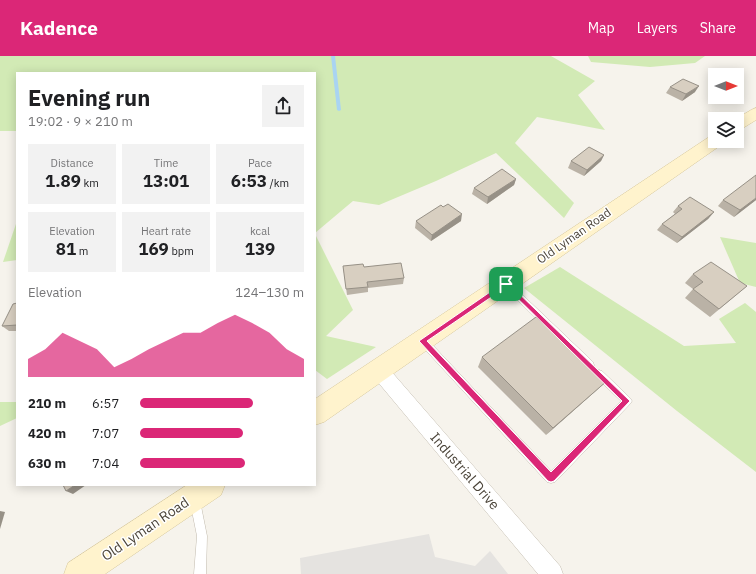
<!DOCTYPE html>
<html lang="en">
<head>
<meta charset="utf-8">
<style>
  body { margin:0; font-family:"IBM Plex Sans",sans-serif; background:#f2f2f2; color:#202124; height:100vh; display:flex; flex-direction:column; font-size:15px; white-space:nowrap }
  * { box-sizing:border-box; margin:0 }
  p { font-size:13px; color:#757577 }
  .icon { flex:none; width:22px; height:22px; fill:none; stroke:currentColor; stroke-width:2; stroke-linecap:round; stroke-linejoin:round }
  .map { position:relative; flex:1; overflow:hidden }
  .panel { position:absolute; left:16px; top:16px; width:300px; height:414px; display:flex; flex-direction:column; background:#fff; border-radius:0px; box-shadow:0 2px 10px #0003 }
  .panel>* { flex:none }
  .needle { width:26px; rotate:90deg }
  .tools { position:absolute; left:708px; top:12px; display:grid; gap:8px }
  .tools a { display:grid; place-items:center; width:36px; height:36px; border-radius:0px; background:#fff; box-shadow:0 2px 10px #0003; font-size:20px }
  .pin { position:absolute; display:grid; place-items:center; width:34px; height:34px; color:#fff; margin:-17px; border-radius:8px; box-shadow:0 2px 6px #0006 }
  .round { display:grid; place-items:center; flex:none; width:42px; height:42px; border-radius:0px; background:#f2f2f2 }
  .headline { display:flex; align-items:center; justify-content:space-between; height:68px; padding:0 12px }
  h1 { font-size:22px; font-weight:800; line-height:30px }
  .metrics { display:grid; grid-template-columns:repeat(3,1fr); gap:6px; height:68px; padding:4px 12px }
  .metrics div { display:grid; align-content:center; border-radius:0px; background:#f2f2f2; text-align:center }
  .metrics b { font-size:17px; font-weight:800 }
  .metrics small { font-size:11px; font-weight:400 }
  .metrics p { font-size:11px }
  .chart { height:112px; padding:8px 12px }
  .chart p { display:flex; justify-content:space-between }
  .chart svg { width:100%; height:72px; margin-top:4px; fill:#db2777; opacity:.7 }
  ul { padding:0 12px; list-style:none; font-size:13px }
  li { display:grid; grid-template-columns:64px 48px 1fr; align-items:center; height:30px }
  li i { height:10px; border-radius:5px; background:#db2777 }
  header { display:flex; align-items:center; gap:24px; box-sizing:border-box; height:56px; padding:0 20px; background:#db2777; color:#fff }
  header strong { font-size:19px }
  nav { display:flex; gap:22px; margin-inline-start:auto; font-size:14px }
  .map>svg:first-child { display:block }
  .green { fill:#d2eab5 }
  .parking { fill:#e5e3e0 }
  .lines { fill:none; stroke-linecap:round; stroke-linejoin:round }
  .stream { fill:#a9d4f2; fill-rule:evenodd }
  .lane-casing { stroke:#c2bbae; stroke-width:1 }
  .street-casing { stroke:#c2bbae; stroke-width:1 }
  .secondary-casing { stroke:#d6c79b; stroke-width:1 }
  .lane { fill:#fff; fill-rule:evenodd }
  .street { fill:#fff; fill-rule:evenodd }
  .secondary { fill:#fff3cd; fill-rule:evenodd }
  .wall { fill:#bab2a6 }
  .shaded-wall { fill:#979187 }
  .building { fill:#d8cfc1; stroke:#979187 }
  .route { fill:#db2777; stroke:#fff; fill-rule:evenodd }
  .labels { text-anchor:middle; stroke-width:3; stroke-linejoin:round; paint-order:stroke }
  .street-label { font-size:12px; fill:#4b4439; stroke:#fff }
  .near-street-label { font-size:14px; fill:#4b4439; stroke:#fff }
</style>
</head>
<body>
<header>
<strong>Kadence</strong>
<nav><a>Map</a><a>Layers</a><a>Share</a></nav>
</header>
<div class="map">
<svg width="756" height="518" viewBox="0 0 756 518">
  <rect width="100%" height="100%" fill="#f6f3ec"/>
  <g class="green">
    <path d="M 0,0 L 551,0 L 595,25 L 578,39 L 605,74 L 537,61 L 515,87 L 574,147 L 564,162 L 496,97 L 436,125 L 379,149 L 353,145 L 315,177 L 315,17 L 17,17 L 17,75 L 0,75 Z"/>
    <path d="M 588,0 L 705,0 L 695,7 L 650,11 L 591,6 Z"/>
    <path d="M 17,165 L 17,204 L 3,206 Z"/>
    <path d="M 315,178 L 353,254 L 326,280 L 376,291 L 327,323 L 315,314 Z"/>
    <path d="M 720,181 L 756,187 L 756,231 L 740,227 Z"/>
    <path d="M 560,211 L 684,290 L 736,287 L 719,263 L 745,247 L 756,256 L 756,416 L 677,355 L 524,232 Z"/>
    <path d="M 0,346 L 17,346 L 17,362 L 0,370 Z"/>
  </g>
  <path class="parking" d="M 429,478 L 435,501 L 475,510 L 490,495 L 508,518 L 301,518 L 300,502 Z"/>
  <g class="lines">
    <path class="stream" d="M 331,0 L 335,0 L 341,54 L 339,55 L 337,54 Z"/>
    <g class="lane-casing">
      <g id="lane">
        <path d="M 506,225 L 509,226 L 593,306 L 594,309 L 593,312 L 590,313 L 587,312 L 503,230 L 502,228 L 503,226 Z"/>
        <path d="M 423,281 L 426,282 L 551,415 L 621,345 L 596,321 L 595,318 L 596,315 L 599,314 L 602,315 L 630,342 L 632,345 L 630,348 L 555,426 L 551,427 L 547,426 L 420,288 L 419,285 L 420,282 Z"/>
        <path d="M 195,440 L 199,441 L 200,445 L 207,480 L 206,518 L 194,518 L 197,480 L 190,445 L 191,441 Z"/>
      </g>
    </g>
    <g class="street-casing">
      <path id="street" d="M 378,305 L 384,307 L 560,510 L 563,518 L 538,518 L 372,319 L 369,313 L 372,307 Z"/>
    </g>
    <g class="secondary-casing">
      <g id="secondary">
        <path d="M 756,52 L 756,64 L 743,72 L 737,74 L 737,63 L 736,63 L 751,54 Z"/>
        <path d="M 715,80 L 715,85 L 723,85 L 721,89 L 324,366 L 315,369 L 315,343 L 709,81 Z"/>
        <path d="M 187,429 L 225,429 L 221,439 L 105,518 L 64,518 L 68,507 Z"/>
      </g>
    </g>
    <use href="#lane" class="lane"/>
    <use href="#street" class="street"/>
    <use href="#secondary" class="secondary"/>
  </g>
  <g class="wall">
    <path d="M 670,31 L 695,36 L 682,45 L 666,37 Z"/>
    <path d="M 604,99 L 601,105 L 584,120 L 568,112 L 571,105 Z"/>
    <path d="M 516,123 L 514,129 L 487,148 L 472,138 L 474,132 Z"/>
    <path d="M 723,144 L 756,144 L 734,161 L 718,150 Z"/>
    <path d="M 678,150 L 714,156 L 708,163 L 677,187 L 657,174 L 662,168 L 675,158 L 673,156 Z"/>
    <path d="M 443,151 L 461,165 L 431,185 L 415,172 L 416,165 Z"/>
    <path d="M 343,210 L 364,211 L 404,222 L 403,228 L 368,232 L 368,236 L 347,239 Z"/>
    <path d="M 693,218 L 747,230 L 710,261 L 685,242 L 693,233 L 685,227 Z"/>
    <path d="M 17,247 L 17,275 L 9,275 L 2,270 Z"/>
    <path d="M 482,301 L 608,324 L 546,379 L 478,311 Z"/>
  </g>
  <g class="shaded-wall">
    <path d="M 699,30 L 695,36 L 682,45 L 686,38 Z"/>
    <path d="M 604,99 L 601,105 L 584,120 L 587,114 Z"/>
    <path d="M 516,123 L 514,129 L 487,148 L 488,141 Z"/>
    <path d="M 756,142 L 756,144 L 734,161 L 740,154 Z"/>
    <path d="M 714,156 L 708,163 L 677,187 L 682,181 Z"/>
    <path d="M 462,158 L 461,165 L 431,185 L 432,179 Z"/>
    <path d="M 608,324 L 599,332 L 546,379 L 553,372 Z"/>
    <path d="M 75,429 L 86,429 L 73,438 L 66,435 Z"/>
    <path d="M 0,455 L 5,456 L 0,473 Z"/>
  </g>
  <g class="building">
    <path d="M 683,23 L 699,30 L 686,38 L 670,31 Z"/>
    <path d="M 589,91 L 604,99 L 587,114 L 571,105 Z"/>
    <path d="M 502,113 L 516,123 L 488,141 L 474,132 Z"/>
    <path d="M 756,119 L 756,142 L 740,154 L 723,144 Z"/>
    <path d="M 690,141 L 714,156 L 682,181 L 662,168 L 682,153 L 678,150 Z"/>
    <path d="M 448,148 L 462,158 L 432,179 L 416,165 L 441,149 L 443,151 Z"/>
    <path d="M 711,206 L 747,230 L 719,253 L 693,233 L 703,226 L 693,218 Z"/>
    <path d="M 401,207 L 404,222 L 367,226 L 368,231 L 346,233 L 343,210 L 363,208 L 364,211 Z"/>
    <path d="M 17,247 L 17,269 L 2,270 L 13,248 Z"/>
    <path d="M 536,261 L 608,324 L 553,372 L 482,301 Z"/>
    <path d="M 63,429 L 75,429 L 66,435 Z"/>
  </g>
  <path class="route" d="M 506,225 L 630,345 L 554,425 L 551,426 L 548,425 L 419,285 ZM 506,231 L 622,345 L 551,416 L 427,285 Z"/>
  <g class="labels">
    <g class="street-label">
      <text transform="translate(574 180) rotate(-35)" y="4">Old Lyman Road</text>
    </g>
    <g class="near-street-label">
      <text transform="translate(465 415) rotate(49)" y="5">Industrial Drive</text>
      <text transform="translate(145 473) rotate(-34)" y="5">Old Lyman Road</text>
    </g>
  </g>
</svg>
<div class="tools">
<a><svg class="needle" viewBox="-14 -14 28 28"><path d="M0-13l5 13h-10z" fill="#e53935"/><path d="M0 13l5-13h-10z" fill="#757577"/></svg></a>
<a><svg class="icon" aria-label="layers" viewBox="0 0 24 24"><path d="M12 4l9 5-9 5-9-5zM3 14l9 5 9-5"/></svg></a>
</div>
<div class="pin" style="left:506px;top:228px;background:#1e9e55"><svg class="icon" aria-label="arrive" viewBox="0 0 24 24"><path d="M6 21V4h12l-3 4 3 4H6"/></svg></div>
<section class="panel">
<div class="headline"><div><h1>Evening run</h1><p>19:02 · 9 × 210 m</p></div><a class="round"><svg class="icon" aria-label="share" viewBox="0 0 24 24"><path d="M12 15V3M7 8l5-5 5 5M5 13v7h14v-7"/></svg></a></div>
<div class="metrics">
<div><p>Distance</p><b>1.89<small> km</small></b></div>
<div><p>Time</p><b>13:01</b></div>
<div><p>Pace</p><b>6:53<small> /km</small></b></div>
</div>
<div class="metrics">
<div><p>Elevation</p><b>81<small> m</small></b></div>
<div><p>Heart rate</p><b>169<small> bpm</small></b></div>
<div><p>kcal</p><b>139</b></div>
</div>
<div class="chart"><p><span>Elevation</span>124–130 m</p>
<svg viewBox="0 0 160 44" preserveAspectRatio="none"><path d="M0 44V33L10 27L20 17L30 22L40 27L50 38L60 33L70 27L80 22L90 17L100 17L110 11L120 6L130 11L140 17L150 27L160 33V44z"/></svg>
</div>
<ul>
<li><b>210 m</b>6:57<i style="width:69%"></i></li>
<li><b>420 m</b>7:07<i style="width:63%"></i></li>
<li><b>630 m</b>7:04<i style="width:64%"></i></li>
</ul>
</section>
</div>
</body>
</html>
